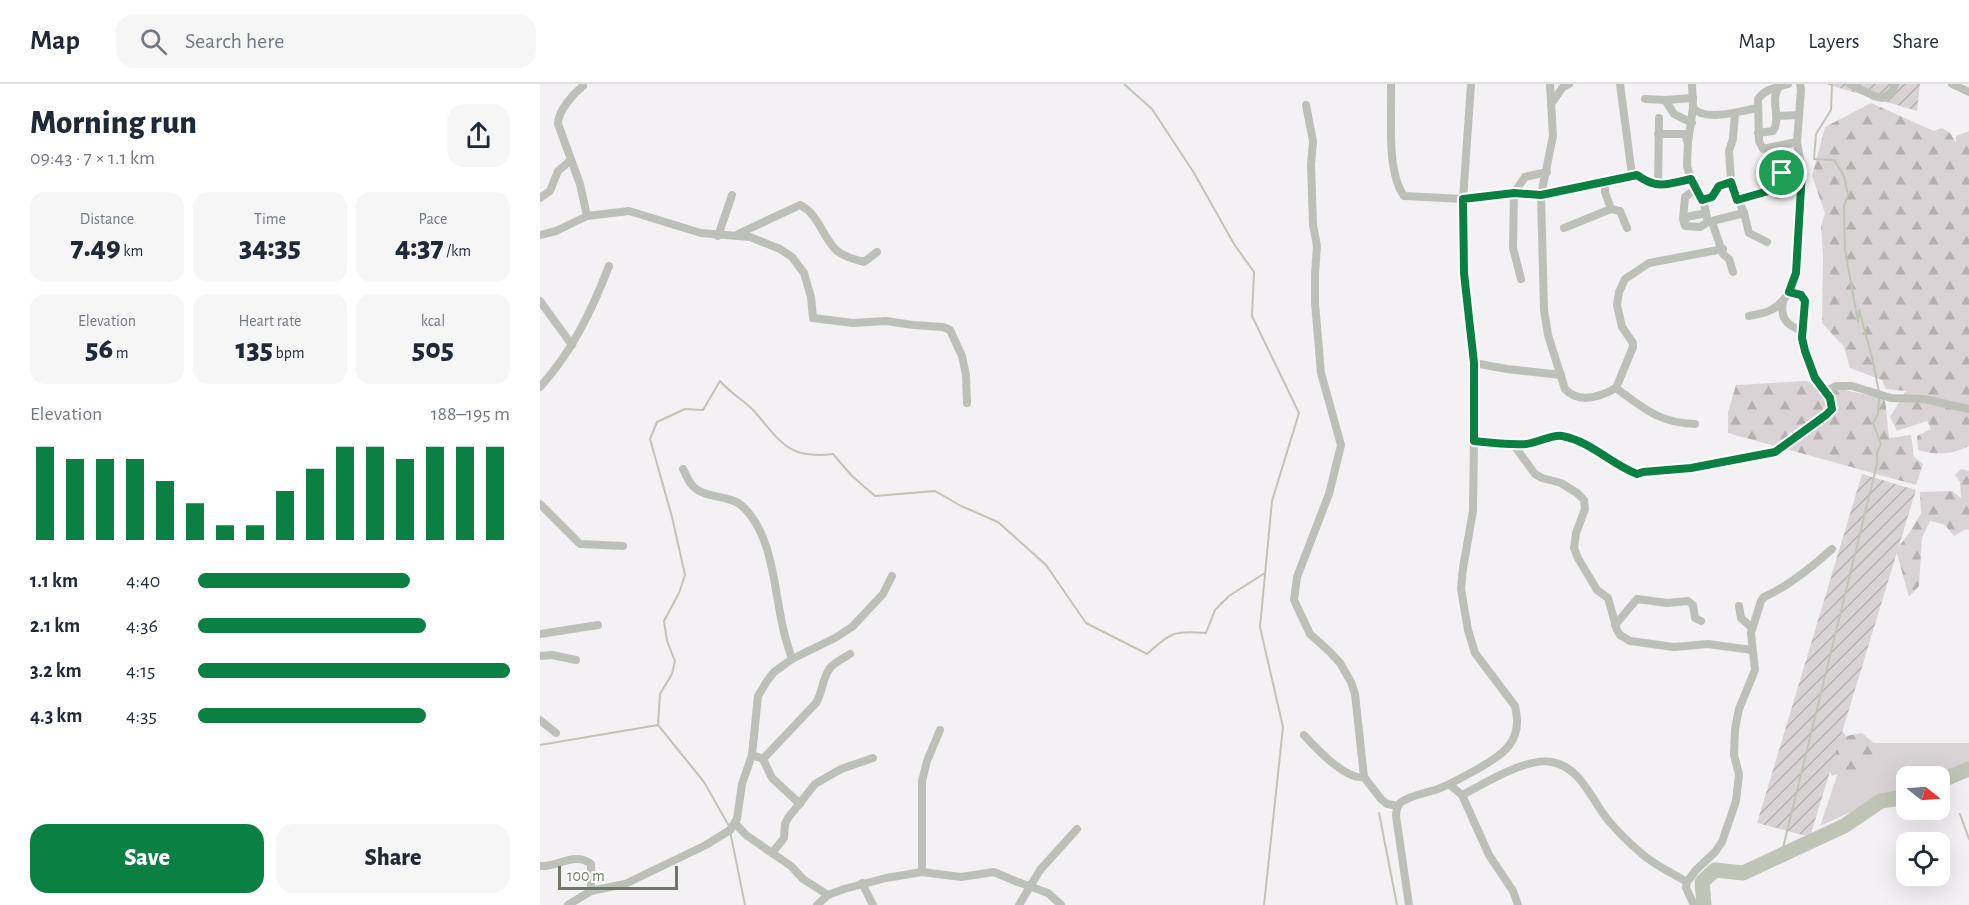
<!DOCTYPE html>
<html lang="en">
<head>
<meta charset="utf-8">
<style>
  body { margin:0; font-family:"Alegreya Sans",sans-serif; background:#f6f6f7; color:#1f2937; height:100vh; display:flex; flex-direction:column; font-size:22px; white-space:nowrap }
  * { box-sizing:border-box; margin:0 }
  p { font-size:20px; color:#747a83 }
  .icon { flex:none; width:33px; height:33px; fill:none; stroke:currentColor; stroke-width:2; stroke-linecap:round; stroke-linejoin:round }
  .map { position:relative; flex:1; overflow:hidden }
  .drawer { display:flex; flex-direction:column; background:#fff; width:540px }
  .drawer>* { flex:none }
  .needle { width:39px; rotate:107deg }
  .buttons { position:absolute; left:1356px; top:682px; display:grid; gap:12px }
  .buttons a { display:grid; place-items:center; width:54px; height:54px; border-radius:12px; background:#fff; box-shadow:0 6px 24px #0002; font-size:30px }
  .scale { position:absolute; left:18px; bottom:15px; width:120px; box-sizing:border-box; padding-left:6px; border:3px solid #6e7963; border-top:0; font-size:16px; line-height:21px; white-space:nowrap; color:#6e7963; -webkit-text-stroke:4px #fff; paint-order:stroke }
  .pin { position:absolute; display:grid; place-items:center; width:51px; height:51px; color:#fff; margin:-26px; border:3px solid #fff; border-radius:50%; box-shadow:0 2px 6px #0007 }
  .round { display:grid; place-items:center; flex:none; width:63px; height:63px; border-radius:18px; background:#f6f6f7 }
  .overview { display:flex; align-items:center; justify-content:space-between; height:102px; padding:0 30px }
  h1 { font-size:33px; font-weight:800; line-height:45px }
  .figures { display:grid; grid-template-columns:repeat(3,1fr); gap:9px; height:102px; padding:6px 30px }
  .figures div { display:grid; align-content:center; border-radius:15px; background:#f6f6f7; text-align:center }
  .figures b { font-size:30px; font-weight:800 }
  .figures small { font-size:16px; font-weight:400 }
  .figures p { font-size:16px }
  .chart { height:168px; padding:12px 30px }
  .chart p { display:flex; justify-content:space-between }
  .chart svg { width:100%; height:108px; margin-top:6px; stroke:#0b8043; stroke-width:6 }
  .cta { display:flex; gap:12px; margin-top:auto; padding:12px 30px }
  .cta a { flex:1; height:69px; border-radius:18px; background:#0b8043; color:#fff; font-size:24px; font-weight:800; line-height:69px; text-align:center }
  .cta a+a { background:#f6f6f7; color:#1f2937 }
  ul { padding:0 30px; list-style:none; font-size:20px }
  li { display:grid; grid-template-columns:96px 72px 1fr; align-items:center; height:45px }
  li i { height:15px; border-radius:8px; background:#0b8043 }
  header { display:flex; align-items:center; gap:36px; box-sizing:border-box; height:84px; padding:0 30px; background:#fff; border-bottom:2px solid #e0e1e3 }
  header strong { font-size:28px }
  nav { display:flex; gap:33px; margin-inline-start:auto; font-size:21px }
  .search { width:420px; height:54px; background:#f6f6f7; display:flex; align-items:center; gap:15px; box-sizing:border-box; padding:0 21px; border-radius:18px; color:#747a83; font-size:22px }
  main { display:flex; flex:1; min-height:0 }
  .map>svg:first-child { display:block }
  .green { fill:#dad3d5 }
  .forest { fill:url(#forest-firs) }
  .garden { fill:url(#garden-furrows) }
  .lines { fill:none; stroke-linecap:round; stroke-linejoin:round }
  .stream { stroke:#c0c4b7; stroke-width:2 }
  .river { stroke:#c0c4b7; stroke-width:15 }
  .minor { stroke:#bcc0b9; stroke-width:8 }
  .route-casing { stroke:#fff; stroke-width:12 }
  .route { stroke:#0b8043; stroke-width:8 }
</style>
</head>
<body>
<header>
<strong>Map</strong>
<div class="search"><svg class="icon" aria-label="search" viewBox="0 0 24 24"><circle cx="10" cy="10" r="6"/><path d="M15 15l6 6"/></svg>Search here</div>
<nav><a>Map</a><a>Layers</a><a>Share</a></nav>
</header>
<main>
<section class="drawer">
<div class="overview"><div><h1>Morning run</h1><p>09:43 · 7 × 1.1 km</p></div><a class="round"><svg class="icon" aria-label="share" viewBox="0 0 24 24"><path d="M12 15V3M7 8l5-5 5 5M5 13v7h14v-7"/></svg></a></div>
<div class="figures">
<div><p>Distance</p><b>7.49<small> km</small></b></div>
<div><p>Time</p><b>34:35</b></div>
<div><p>Pace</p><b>4:37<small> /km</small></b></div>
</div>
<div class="figures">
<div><p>Elevation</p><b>56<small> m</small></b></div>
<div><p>Heart rate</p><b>135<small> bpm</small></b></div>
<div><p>kcal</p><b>505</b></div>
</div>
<div class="chart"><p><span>Elevation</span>188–195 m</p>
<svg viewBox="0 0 160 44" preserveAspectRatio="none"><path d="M5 44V6M15 44V11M25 44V11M35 44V11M45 44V20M55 44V29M65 44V38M75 44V38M85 44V24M95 44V15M105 44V6M115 44V6M125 44V11M135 44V6M145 44V6M155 44V6"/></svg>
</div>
<ul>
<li><b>1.1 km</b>4:40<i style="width:68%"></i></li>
<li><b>2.1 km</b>4:36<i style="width:73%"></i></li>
<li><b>3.2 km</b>4:15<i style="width:100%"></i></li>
<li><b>4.3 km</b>4:35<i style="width:73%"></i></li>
</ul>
<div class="cta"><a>Save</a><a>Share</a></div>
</section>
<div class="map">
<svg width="1429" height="821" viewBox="0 0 1429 821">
  <defs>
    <pattern id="forest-firs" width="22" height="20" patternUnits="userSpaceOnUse" patternTransform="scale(1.5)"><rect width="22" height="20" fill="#dad3d5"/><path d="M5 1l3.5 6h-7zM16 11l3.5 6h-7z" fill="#b5b0b0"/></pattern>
    <pattern id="garden-furrows" width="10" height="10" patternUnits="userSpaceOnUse" patternTransform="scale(1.5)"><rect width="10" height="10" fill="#dad3d5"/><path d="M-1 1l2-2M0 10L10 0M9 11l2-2" fill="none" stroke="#b5b0b0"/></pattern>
  </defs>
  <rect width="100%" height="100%" fill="#f4f1f4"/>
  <path class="green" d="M 1308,659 L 1429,659 L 1429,680 L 1393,693 L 1366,693 L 1366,703 L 1280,742 Z"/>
  <g class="forest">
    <path d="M 1331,19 L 1394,47 L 1402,44 L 1410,49 L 1416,59 L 1416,52 L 1429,47 L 1429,362 C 1412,371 1395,371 1378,366 L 1377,352 L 1391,345 L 1387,337 L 1357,347 L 1350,333 L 1366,307 L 1346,305 L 1342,296 L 1310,284 L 1304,263 L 1282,239 L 1283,173 L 1281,142 L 1285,129 L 1272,92 L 1285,43 Z"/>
    <path d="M 1265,297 L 1345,315 L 1349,354 L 1371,351 L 1374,373 L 1383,380 L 1376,401 L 1188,349 L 1188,328 L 1196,301 Z"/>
    <path d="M 1421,385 L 1429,387 L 1429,446 L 1426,445 L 1414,452 L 1405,441 L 1390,437 L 1382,454 L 1379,502 L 1369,513 L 1356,466 L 1370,448 L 1381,429 L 1380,408 L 1412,407 L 1421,414 L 1420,398 L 1415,391 Z"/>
    <path d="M 1301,645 L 1306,652 L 1322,649 L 1336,661 L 1334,681 L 1330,689 L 1317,690 L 1313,686 L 1305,690 L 1302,689 L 1292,692 L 1289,685 Z"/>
  </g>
  <g class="garden">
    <path d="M 1286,0 L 1380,0 L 1377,27 Z"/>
    <path d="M 1322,390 L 1376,406 L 1270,753 L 1217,739 Z"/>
  </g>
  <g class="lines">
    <g class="stream">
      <path d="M 584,0 L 612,25 L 654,89 L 694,160 L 714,188 L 712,232 L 759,329 L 732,417 L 720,543 L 743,643 L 724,821"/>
      <path d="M 1292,0 L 1291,26 L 1276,50 L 1274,75 L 1294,76 L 1304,92 L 1308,111 L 1304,122 L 1305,166 L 1318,238 L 1319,226 L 1332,273 L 1339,308"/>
      <path d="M 118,641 L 120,610 L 132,590 L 135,577 L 127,557 L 124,537 L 139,509 L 145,491 L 132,433 L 110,355 L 117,338 L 145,325 L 163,326 L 180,297 C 189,308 202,315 212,325 C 240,355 245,376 293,370 L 312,392 L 335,412 L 395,407 L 421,422 L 458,438 L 506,481 L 546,539 L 607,570 C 631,549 633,546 666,549 L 675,526 L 689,512 L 725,489"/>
      <path d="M 0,661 L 118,641 L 164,698 L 189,742"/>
      <path d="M 839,729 L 857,821"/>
      <path d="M 1420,730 L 1429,755"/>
      <path d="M 190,747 L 205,821"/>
      <path d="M 1246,768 L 1241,772 L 1337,380 L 1337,369 L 1341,360 L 1333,339 L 1338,330 L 1339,314"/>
    </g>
    <g class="river">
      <path d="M 1400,697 L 1429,685"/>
      <path d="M 1164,821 L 1162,798 L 1175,786 L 1203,789 L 1304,742 L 1341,717 L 1366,713"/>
    </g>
    <g class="minor">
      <path d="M 851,0 C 852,31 846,87 864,112 L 923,115 L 974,109 L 1001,111 L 1092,91 C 1100,91 1103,97 1110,99 C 1124,103 1137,98 1151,95"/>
      <path d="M 1010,0 L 1013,52 L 1001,111 L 1004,226 L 1008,251 L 1025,305 C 1039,320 1060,313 1076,304"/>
      <path d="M 1080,0 L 1092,91"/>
      <path d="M 1152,0 L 1153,24 L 1148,58 L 1147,82 L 1151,95 L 1163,116 L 1168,138"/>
      <path d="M 1260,0 L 1261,6 L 1257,58 L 1262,87 L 1259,160 L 1256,189 L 1249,208 L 1261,211 C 1269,224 1261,240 1262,254 C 1264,275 1273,292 1286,307 L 1296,302 L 1312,302 L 1351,314 L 1384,315 L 1429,325"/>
      <path d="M 1310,0 L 1334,12 L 1343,14 L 1352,8 L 1355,0"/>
      <path d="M 1412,0 L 1429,8"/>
      <path d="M 43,2 C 33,10 18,27 18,40 L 40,100 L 47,132"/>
      <path d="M 1105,15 L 1125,16 L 1134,30 L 1152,39"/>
      <path d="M 1125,16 L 1153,14"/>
      <path d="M 1011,20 L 1023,3 L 1029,0"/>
      <path d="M 766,21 L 773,57 L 771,80 L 773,141 L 777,162 L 775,190 L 775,219 L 781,289 L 801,361 L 789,410 L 757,493 L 754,516 L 770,550 L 790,568 L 800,579 L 811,598 L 815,610 L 824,693 L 841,715 L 847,720 L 858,722"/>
      <path d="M 1153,24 C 1165,38 1201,27 1217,24"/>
      <path d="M 1195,29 L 1193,55 L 1189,67 L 1191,98 L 1204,129 L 1209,149 L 1227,158"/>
      <path d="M 1237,32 L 1259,31"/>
      <path d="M 1218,49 L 1233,47 C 1242,33 1229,16 1239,3"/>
      <path d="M 1118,50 L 1145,50 L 1147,57"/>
      <path d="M 1257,58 L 1232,63 L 1230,78 L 1232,106 L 1238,111 L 1261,97"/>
      <path d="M 1232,63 L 1223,65 L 1219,57 L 1218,15 C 1226,4 1236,4 1248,0"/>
      <path d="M 1230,82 L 1238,84 L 1250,81 L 1262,87"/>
      <path d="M 1230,96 L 1250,81"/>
      <path d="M 1065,98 L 1065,108 L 1071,125 L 1080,127 L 1087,144"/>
      <path d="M 1118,101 L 1119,34"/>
      <path d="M 1157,104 L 1145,113 L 1143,135 L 1145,142 L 1160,143 L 1168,138 L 1204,129"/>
      <path d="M 0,114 L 10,107 L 18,87 L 31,76"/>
      <path d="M 1163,116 L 1172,113 L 1179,102 L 1191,98"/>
      <path d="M 1197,116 L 1232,106"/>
      <path d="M 1144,138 L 1147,133 L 1166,129"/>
      <path d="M 1172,138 L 1183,170 L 1189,175 L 1193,188"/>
      <path d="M 1024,144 L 1071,125"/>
      <path d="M 198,150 L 260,121 C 278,129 283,154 297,167 C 304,172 316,176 324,178 L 337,168"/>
      <path d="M 0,151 L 16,147 L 47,132 L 89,127 L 161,149 L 210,153 L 240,165 L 252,173 L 264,189 L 271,213 L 273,234 L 313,239 L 346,237 L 373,241 L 403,243 L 410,246 L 422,272 L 426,291 L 427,319"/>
      <path d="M 178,152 L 192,111"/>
      <path d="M 981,195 L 973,164 L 974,109 L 985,93 L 1007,88"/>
      <path d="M 0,217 L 32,261"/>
      <path d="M 1243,218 C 1240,235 1247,241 1262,247"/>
      <path d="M 1209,232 C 1228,229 1239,225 1249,208"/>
      <path d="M 934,279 L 967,285 L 1021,291"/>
      <path d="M 0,303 C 32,268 52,226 69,182"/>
      <path d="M 1155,340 C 1119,339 1103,324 1076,304 L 1093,263 L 1093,259 L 1082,243 L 1077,221 L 1079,208 L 1085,195 L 1109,179 L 1183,165"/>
      <path d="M 934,357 C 952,359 969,361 986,360 C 996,359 1014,350 1022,352 C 1050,357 1071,380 1097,390 L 1103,388 L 1151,384 L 1235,368 L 1292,325 L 1290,314 L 1286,307"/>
      <path d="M 973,360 L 995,390 L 1002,394 L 1021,399 L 1037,409 L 1044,416 L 1045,425 L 1036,449 L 1034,464 L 1038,474 L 1057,506 L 1068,514 L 1077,546 L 1080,551 L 1090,557 L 1134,563 L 1168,560 L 1212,566"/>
      <path d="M 143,385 C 146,390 148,397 152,401 C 163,415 189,410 202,422 C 232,449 234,502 242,539 C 244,551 248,563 252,575"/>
      <path d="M 0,420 L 40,460 L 83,462"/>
      <path d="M 1199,522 L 1201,534 L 1212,544"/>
      <path d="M 1075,541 L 1097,515 L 1127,519 L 1148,517 L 1153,521 L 1155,534 L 1161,537"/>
      <path d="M 0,550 L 58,541"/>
      <path d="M 0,572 L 12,571 L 36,576"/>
      <path d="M 0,636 L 16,649"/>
      <path d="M 764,651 C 777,665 805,696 824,693"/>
      <path d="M 212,671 L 223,675 L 276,619 C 283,608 282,594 290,584 C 295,578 304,574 310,570"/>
      <path d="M 223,675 L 232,694 L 260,720"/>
      <path d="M 910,701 L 922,711 L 949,771 L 973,807 L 978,821"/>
      <path d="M 922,711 C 946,699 986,673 1012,678 C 1041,683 1052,717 1068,736 C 1078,748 1089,759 1101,769 C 1114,781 1132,789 1147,798"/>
      <path d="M 195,739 L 206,751 L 251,782 L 263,795 L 288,811"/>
      <path d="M 232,769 L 244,754 L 245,740 L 248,734 L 275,700 L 301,685 L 333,674"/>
      <path d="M 0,782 C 17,784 34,767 51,780 L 51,807"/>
      <path d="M 382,788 L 382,697 L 387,677 L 400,646"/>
      <path d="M 322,799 L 333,821"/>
      <path d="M 28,821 L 51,807 L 85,800 L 166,761 L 190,746 L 197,735 L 202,700 L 212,671 L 218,612 L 227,597 L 234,588 L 252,575 L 295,554 L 312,543 L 343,510 L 352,492"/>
      <path d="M 277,821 L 288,811 L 304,805 L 346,794 L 382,788 L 421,793 L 454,788 L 475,797 L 508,809 L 521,821"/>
      <path d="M 479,821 L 500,786 L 537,745"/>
      <path d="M 869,821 L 856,732 C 856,727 857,723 860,719 C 868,712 885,709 895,706 C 910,701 922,693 936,686 C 963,670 984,658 975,622 L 935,569 L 928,546 L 921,505 L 923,484 L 933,427 L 934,357 L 934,279 L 924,189 L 923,115 L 931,0"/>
      <path d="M 1154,821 L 1146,804 L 1147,798 L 1156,786 L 1175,768 L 1182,758 L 1196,717 L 1199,690 L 1194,671 L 1195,645 L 1199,625 L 1215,586 L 1211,549 L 1221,517 L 1224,513 C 1249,502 1272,483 1292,465"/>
    </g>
  </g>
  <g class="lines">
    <g class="route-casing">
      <path id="route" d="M 1250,81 L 1262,87 L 1256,189 L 1249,208 L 1261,211 L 1265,217 L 1262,254 L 1265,267 L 1275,294 L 1290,314 L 1292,325 L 1286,331 L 1235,368 L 1151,384 L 1103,388 L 1097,390 C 1071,380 1050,357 1022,352 C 1014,350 996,359 986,360 C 969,361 952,359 934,357 L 934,279 L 924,189 L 923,115 L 974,109 L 1001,111 L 1097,91 C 1117,106 1129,100 1151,95 L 1162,116 L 1172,113 L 1179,102 L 1191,98 L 1197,116 L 1232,106 L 1230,96 Z"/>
    </g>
    <use href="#route" class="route"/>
  </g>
</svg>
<div class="buttons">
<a><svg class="needle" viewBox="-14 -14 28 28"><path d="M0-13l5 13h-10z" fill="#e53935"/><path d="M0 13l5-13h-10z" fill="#747a83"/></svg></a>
<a><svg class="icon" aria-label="locate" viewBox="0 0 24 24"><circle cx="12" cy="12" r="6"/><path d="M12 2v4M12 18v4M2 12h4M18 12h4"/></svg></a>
</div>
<div class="scale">100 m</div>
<div class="pin" style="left:1242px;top:89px;background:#1e9e55"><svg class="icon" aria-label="arrive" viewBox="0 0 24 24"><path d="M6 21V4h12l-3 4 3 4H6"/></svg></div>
</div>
</main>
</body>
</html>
